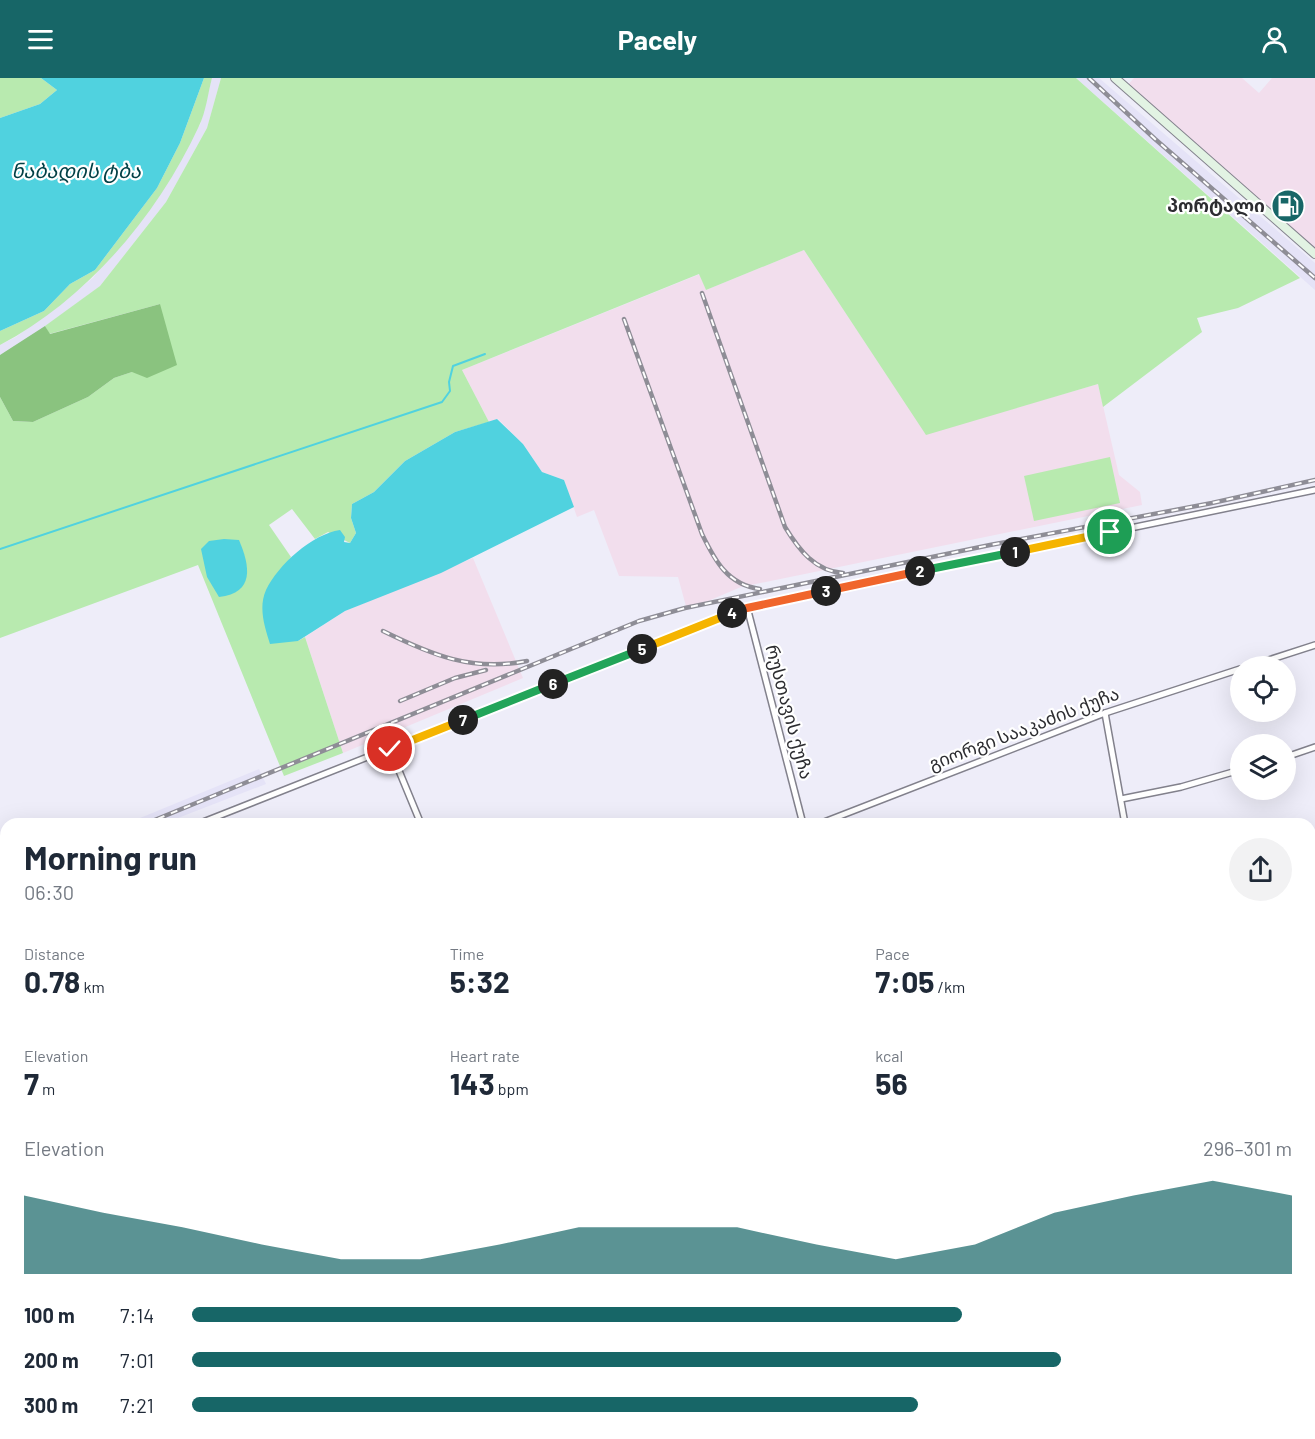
<!DOCTYPE html>
<html lang="en">
<head>
<meta charset="utf-8">
<style>
  body { margin:0; font-family:Barlow,"Noto Sans Georgian",sans-serif; background:#f2f2f3; color:#1f2937; height:100vh; display:flex; flex-direction:column; font-size:22px; white-space:nowrap }
  * { box-sizing:border-box; margin:0 }
  p { font-size:20px; color:#747a83 }
  .icon { flex:none; width:33px; height:33px; fill:none; stroke:currentColor; stroke-width:2; stroke-linecap:round; stroke-linejoin:round }
  .map { position:relative; flex:1; overflow:hidden }
  .panel { position:absolute; left:0px; top:740px; width:1316px; height:622px; display:flex; flex-direction:column; background:#fff; border-radius:18px 18px 0 0; box-shadow:0 6px 24px #0002 }
  .panel>* { flex:none }
  .buttons { position:absolute; left:1230px; top:578px; display:grid; gap:12px }
  .buttons a { display:grid; place-items:center; width:66px; height:66px; border-radius:50%; background:#fff; box-shadow:0 6px 24px #0002; font-size:30px }
  .pin { position:absolute; display:grid; place-items:center; width:51px; height:51px; color:#fff; margin:-26px; border:3px solid #fff; border-radius:50%; box-shadow:0 2px 6px #0007 }
  .km { position:absolute; width:30px; height:30px; margin:-15px; border-radius:50%; background:#222; color:#fff; font-size:16px; line-height:30px; text-align:center }
  .round { display:grid; place-items:center; flex:none; width:63px; height:63px; border-radius:32px; background:#f2f2f3 }
  .head { display:flex; align-items:center; justify-content:space-between; height:102px; padding:0 24px }
  h1 { font-size:33px; font-weight:700; line-height:45px }
  .stats { display:grid; grid-template-columns:repeat(3,1fr); gap:9px; height:102px; padding:6px 24px }
  .stats div { display:grid; align-content:center }
  .stats b { font-size:30px; font-weight:700 }
  .stats small { font-size:16px; font-weight:400 }
  .stats p { font-size:16px }
  .chart { height:168px; padding:12px 24px }
  .chart p { display:flex; justify-content:space-between }
  .chart svg { width:100%; height:108px; margin-top:6px; fill:#176667; opacity:.7 }
  ul { padding:0 24px; list-style:none; font-size:20px }
  li { display:grid; grid-template-columns:96px 72px 1fr; align-items:center; height:45px }
  li i { height:15px; border-radius:8px; background:#176667 }
  header { display:flex; justify-content:space-between; align-items:center; height:78px; padding:0 24px; background:#176667; color:#fff; font-size:27px; font-weight:700 }
  .map>svg:first-child { display:block }
  .industrial { fill:#f2deed }
  .built { fill:#e5e3f7 }
  .green { fill:#b8eaaf }
  .forest { fill:#8ac37f }
  .water { fill:#50d2df }
  .lines { fill:none; stroke-linecap:round; stroke-linejoin:round }
  .stream { stroke:#50d2df; stroke-width:2 }
  .minor-casing { stroke:#82818c; stroke-width:8 }
  .tertiary-casing { stroke:#82818c; stroke-width:9 }
  .secondary-casing { stroke:#82818c; stroke-width:10 }
  .minor { stroke:#fff; stroke-width:5 }
  .tertiary { stroke:#fff; stroke-width:7 }
  .secondary { stroke:#e2f3e3; stroke-width:8 }
  .rail-casing { stroke:#8e8d96; stroke-width:4.5 }
  .rail { stroke:#fff; stroke-width:2; stroke-dasharray:7; stroke-linecap:butt }
  .split-1-casing { stroke:#fff; stroke-width:12 }
  .split-2-casing { stroke:#fff; stroke-width:12 }
  .split-3-casing { stroke:#fff; stroke-width:12 }
  .split-4-casing { stroke:#fff; stroke-width:12 }
  .split-5-casing { stroke:#fff; stroke-width:12 }
  .split-6-casing { stroke:#fff; stroke-width:12 }
  .split-7-casing { stroke:#fff; stroke-width:12 }
  .split-8-casing { stroke:#fff; stroke-width:12 }
  .split-1 { stroke:#f5b400; stroke-width:8 }
  .split-2 { stroke:#22a559; stroke-width:8 }
  .split-3 { stroke:#f0652b; stroke-width:8 }
  .split-4 { stroke:#f0652b; stroke-width:8 }
  .split-5 { stroke:#f5b400; stroke-width:8 }
  .split-6 { stroke:#22a559; stroke-width:8 }
  .split-7 { stroke:#22a559; stroke-width:8 }
  .split-8 { stroke:#f5b400; stroke-width:8 }
  .labels { text-anchor:middle; stroke-width:4.5; stroke-linejoin:round; paint-order:stroke }
  .poi-label { font-size:18px; font-weight:bold; fill:#2d2d31; stroke:#fff; text-anchor:end }
  .street-label { font-size:18px; fill:#2d2d31; stroke:#fff }
  .water-label { font-size:20px; font-style:italic; fill:#024046; stroke:#fff }
</style>
</head>
<body>
<header><svg class="icon" aria-label="menu" viewBox="0 0 24 24"><path d="M4 6h16M4 12h16M4 18h16"/></svg>Pacely<svg class="icon" aria-label="person" viewBox="0 0 24 24"><circle cx="12" cy="8" r="4"/><path d="M4 21q1-7 8-7t8 7"/></svg></header>
<div class="map">
<svg width="1315" height="1361" viewBox="0 0 1315 1361">
  <rect width="100%" height="100%" fill="#eeedf9"/>
  <g class="industrial">
    <path d="M 1134,0 L 1242,0 L 1259,15 L 1272,0 L 1315,0 L 1315,176 L 1125,10 Z"/>
    <path d="M 804,172 L 926,356 L 1098,306 L 1119,397 L 1140,414 L 1142,427 L 741,509 L 687,532 L 678,499 L 619,498 L 594,432 L 577,439 L 564,402 L 542,394 L 523,366 L 498,341 L 489,344 L 462,292 L 700,196 L 706,212 Z"/>
    <path d="M 473,480 L 523,600 L 343,675 L 305,559 L 345,533 Z"/>
    <path d="M 6,808 L 6,948 L 0,950 L 0,811 Z"/>
  </g>
  <g class="built">
    <path d="M 212,0 L 221,0 L 207,50 L 166,124 L 100,208 L 23,265 L 0,277 L 0,267 L 16,259 L 93,200 L 200,47 Z"/>
    <path d="M 1076,0 L 1099,0 L 1315,185 L 1315,212 Z"/>
    <path d="M 259,691 L 266,706 L 165,745 L 128,745 Z"/>
  </g>
  <g class="green">
    <path d="M 0,0 L 41,0 L 57,12 L 40,26 L 0,40 Z"/>
    <path d="M 204,0 L 212,0 C 208,15 206,34 199,48 C 158,137 87,221 0,267 L 0,253 L 44,233 L 70,206 L 95,192 L 157,110 L 180,65 Z"/>
    <path d="M 221,0 L 1076,0 L 1300,200 L 1238,230 L 1197,240 L 1202,254 L 1103,329 L 1098,306 L 926,357 L 804,172 L 706,212 L 699,196 L 462,292 L 489,344 L 455,354 L 405,383 L 374,414 L 352,426 L 351,440 L 356,455 L 350,465 L 328,454 L 315,461 L 292,431 L 269,447 L 291,479 L 266,513 L 298,563 L 305,559 L 343,675 L 284,698 L 198,487 L 0,560 L 0,319 L 13,343 L 33,344 L 88,319 L 114,300 L 132,294 L 160,226 L 49,256 L 45,248 L 100,208 L 166,124 L 207,50 Z"/>
    <path d="M 1110,379 L 1120,425 L 1034,443 L 1024,398 Z"/>
    <path d="M 1310,979 L 1315,979 L 1315,1101 L 1310,1102 Z"/>
    <path d="M 6,1337 L 6,1356 L 195,1358 L 200,1356 L 866,1356 L 866,1361 L 0,1361 L 0,1339 Z"/>
  </g>
  <path class="forest" d="M 160,226 L 177,287 L 147,300 L 132,294 L 114,300 L 88,319 L 33,344 L 13,343 L 0,319 L 0,277 L 45,248 L 50,256 Z"/>
  <g class="water">
    <path d="M 41,0 L 204,0 L 180,65 L 157,110 L 95,192 L 70,206 L 44,233 L 0,253 L 0,40 L 40,26 L 57,12 Z"/>
    <path d="M 497,341 L 523,366 L 542,394 L 564,402 L 574,429 L 441,495 L 345,533 L 298,563 L 270,566 C 265,550 258,530 266,512 C 278,487 312,456 340,452 L 345,459 L 344,464 L 350,465 L 356,455 L 351,440 L 352,426 L 374,414 L 405,383 L 455,354 Z"/>
    <path d="M 224,461 L 239,462 C 250,488 255,515 219,519 L 207,499 L 201,471 L 209,463 Z"/>
  </g>
  <g class="lines">
    <g class="stream">
      <path d="M 0,471 L 442,324 L 450,313 L 449,304 L 453,288 L 485,276"/>
      <path d="M 240,1361 L 240,1356"/>
    </g>
    <g class="minor-casing">
      <g id="minor">
        <path d="M 747,529 L 803,746"/>
        <path d="M 1250,588 L 1315,567"/>
        <path d="M 1105,635 L 1125,746"/>
        <path d="M 390,671 L 421,746"/>
        <path d="M 1286,679 L 1315,669"/>
        <path d="M 1121,721 L 1181,709 L 1240,692"/>
        <path d="M 198,746 L 747,529 L 1315,412"/>
        <path d="M 819,746 L 1105,635 L 1240,591"/>
        <path d="M 0,824 L 6,822"/>
        <path d="M 1310,940 L 1315,939"/>
        <path d="M 0,1037 L 6,1035"/>
        <path d="M 1310,1109 L 1315,1108"/>
        <path d="M 1310,1295 L 1315,1294"/>
        <path d="M 1111,1361 L 1112,1356"/>
      </g>
    </g>
    <g class="tertiary-casing">
      <g id="tertiary">
        <path d="M 1310,786 L 1315,784"/>
        <path d="M 0,1196 L 6,1194"/>
      </g>
    </g>
    <g class="secondary-casing">
      <path id="secondary" d="M 1115,0 L 1315,176"/>
    </g>
    <use href="#minor" class="minor"/>
    <use href="#tertiary" class="tertiary"/>
    <use href="#secondary" class="secondary"/>
    <g class="rail-casing">
      <g id="rail">
        <path d="M 1089,0 L 1155,61 L 1315,200"/>
        <path d="M 702,215 L 785,449 C 799,472 815,493 843,495"/>
        <path d="M 624,241 L 702,456 C 715,483 728,507 760,511"/>
        <path d="M 383,553 C 432,577 472,594 527,583"/>
        <path d="M 400,623 L 455,600 L 486,592"/>
        <path d="M 145,746 L 639,543 L 685,530 L 990,467 L 1212,425 L 1315,402"/>
        <path d="M 0,806 L 6,804"/>
        <path d="M 0,860 L 6,857"/>
      </g>
    </g>
    <use href="#rail" class="rail"/>
  </g>
  <g class="lines">
    <g class="split-1-casing">
      <path id="split-1" d="M 1015,474 L 1110,454"/>
    </g>
    <g class="split-2-casing">
      <path id="split-2" d="M 920,493 L 1015,474"/>
    </g>
    <g class="split-3-casing">
      <path id="split-3" d="M 826,513 L 920,493"/>
    </g>
    <g class="split-4-casing">
      <path id="split-4" d="M 732,535 L 747,530 L 826,513"/>
    </g>
    <g class="split-5-casing">
      <path id="split-5" d="M 642,571 L 732,535"/>
    </g>
    <g class="split-6-casing">
      <path id="split-6" d="M 553,606 L 642,571"/>
    </g>
    <g class="split-7-casing">
      <path id="split-7" d="M 463,642 L 553,606"/>
    </g>
    <g class="split-8-casing">
      <path id="split-8" d="M 390,671 L 463,642"/>
    </g>
    <use href="#split-1" class="split-1"/>
    <use href="#split-2" class="split-2"/>
    <use href="#split-3" class="split-3"/>
    <use href="#split-4" class="split-4"/>
    <use href="#split-5" class="split-5"/>
    <use href="#split-6" class="split-6"/>
    <use href="#split-7" class="split-7"/>
    <use href="#split-8" class="split-8"/>
  </g>
  <defs>
    <g id="fuel-disc" transform="scale(1.725)"><circle r="9.5" fill="#176667" stroke="#fff"/><path d="M-5.5-6h7V0h2V4h1.3V-2.5L3-4.5l.8-.8L6-3V5H2.5V1h-1V6h-7ZM-4.2-4.7v3.2H.2V-4.7Z" fill="#fff"/></g>
  </defs>
  <g fill-rule="evenodd">
    <use href="#fuel-disc" x="1288" y="128"/>
  </g>
  <g class="labels">
    <g class="poi-label">
      <text x="1265" y="134">პორტალი</text>
    </g>
    <g class="street-label">
      <text transform="translate(789 634) rotate(75)" y="6">რუსთავის ქუჩა</text>
      <text transform="translate(1024 651) rotate(-21)" y="6">გიორგი სააკაძის ქუჩა</text>
    </g>
    <g class="water-label">
      <text x="76" y="100">ნაბადის ტბა</text>
    </g>
  </g>
</svg>
<div class="buttons">
<a><svg class="icon" aria-label="locate" viewBox="0 0 24 24"><circle cx="12" cy="12" r="6"/><path d="M12 2v4M12 18v4M2 12h4M18 12h4"/></svg></a>
<a><svg class="icon" aria-label="layers" viewBox="0 0 24 24"><path d="M12 4l9 5-9 5-9-5zM3 14l9 5 9-5"/></svg></a>
</div>
<div class="pin" style="left:1110px;top:454px;background:#1e9e55"><svg class="icon" aria-label="arrive" viewBox="0 0 24 24"><path d="M6 21V4h12l-3 4 3 4H6"/></svg></div>
<div class="pin" style="left:390px;top:671px;background:#d93025"><svg class="icon" aria-label="check" viewBox="0 0 24 24"><path d="M5 12l5 5 9-10"/></svg></div>
<b class="km" style="left:1015px;top:474px">1</b>
<b class="km" style="left:920px;top:493px">2</b>
<b class="km" style="left:826px;top:513px">3</b>
<b class="km" style="left:732px;top:535px">4</b>
<b class="km" style="left:642px;top:571px">5</b>
<b class="km" style="left:553px;top:606px">6</b>
<b class="km" style="left:463px;top:642px">7</b>
<section class="panel">
<div class="head"><div><h1>Morning run</h1><p>06:30</p></div><a class="round"><svg class="icon" aria-label="share" viewBox="0 0 24 24"><path d="M12 15V3M7 8l5-5 5 5M5 13v7h14v-7"/></svg></a></div>
<div class="stats">
<div><p>Distance</p><b>0.78<small> km</small></b></div>
<div><p>Time</p><b>5:32</b></div>
<div><p>Pace</p><b>7:05<small> /km</small></b></div>
</div>
<div class="stats">
<div><p>Elevation</p><b>7<small> m</small></b></div>
<div><p>Heart rate</p><b>143<small> bpm</small></b></div>
<div><p>kcal</p><b>56</b></div>
</div>
<div class="chart"><p><span>Elevation</span>296–301 m</p>
<svg viewBox="0 0 160 44" preserveAspectRatio="none"><path d="M0 44V12L10 19L20 25L30 32L40 38L50 38L60 32L70 25L80 25L90 25L100 32L110 38L120 32L130 19L140 12L150 6L160 12V44z"/></svg>
</div>
<ul>
<li><b>100 m</b>7:14<i style="width:70%"></i></li>
<li><b>200 m</b>7:01<i style="width:79%"></i></li>
<li><b>300 m</b>7:21<i style="width:66%"></i></li>
</ul>
</section>
</div>
</body>
</html>
